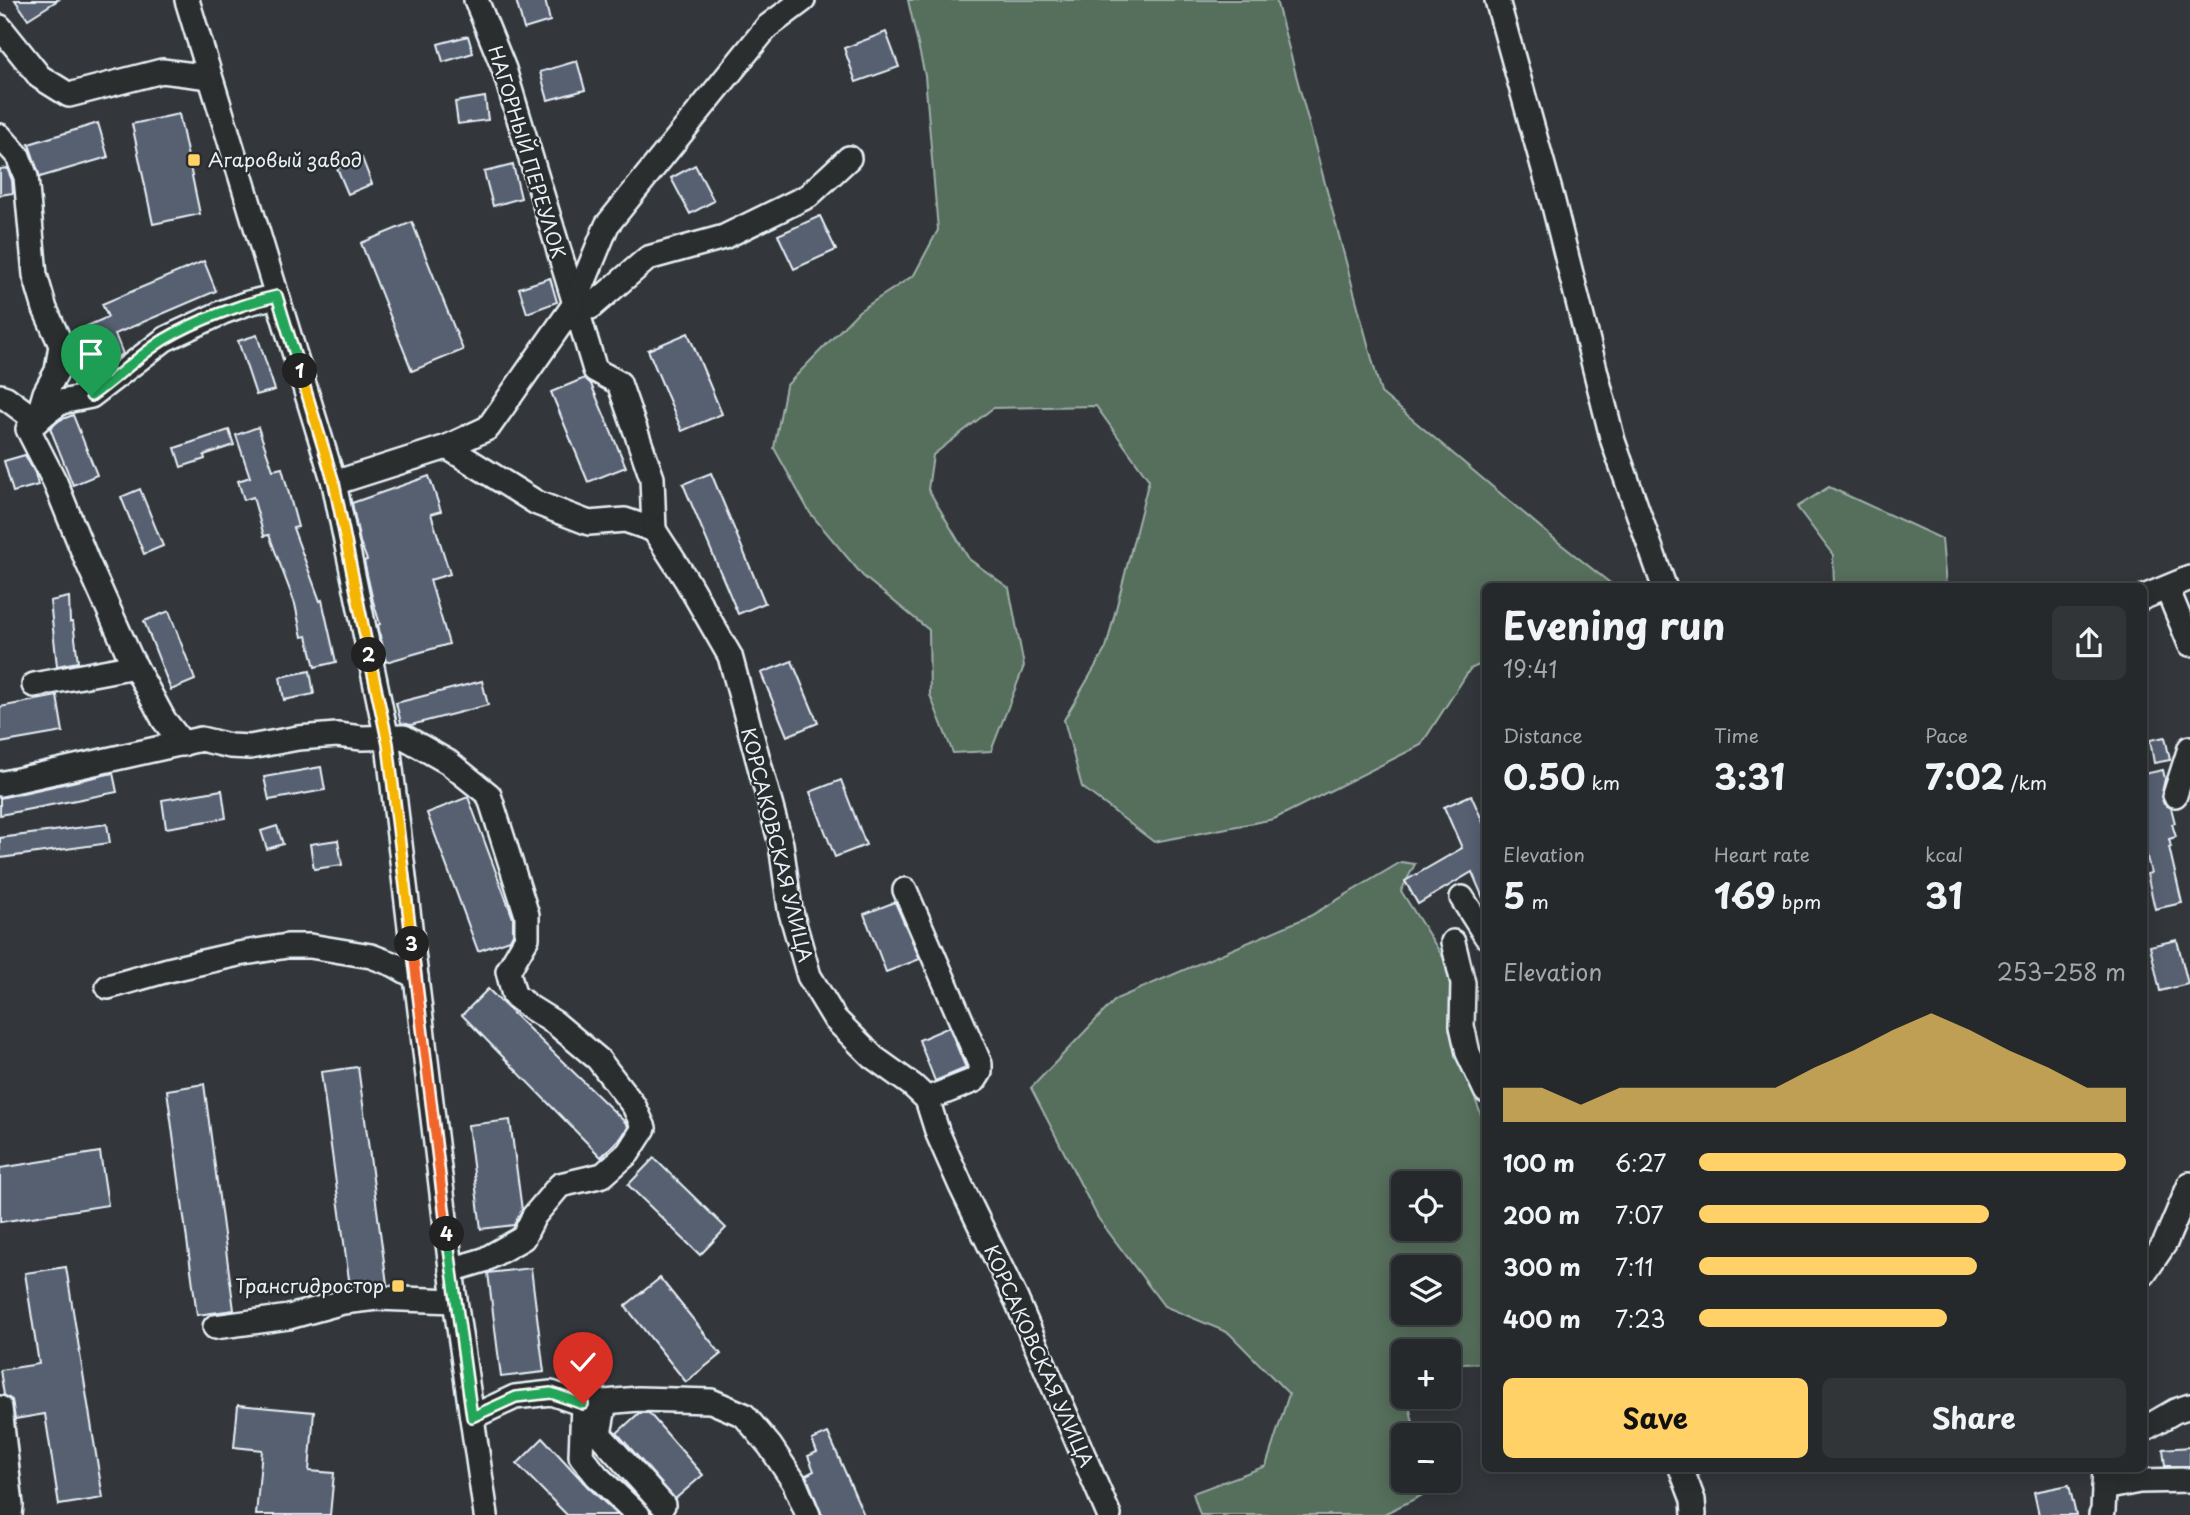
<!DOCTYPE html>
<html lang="en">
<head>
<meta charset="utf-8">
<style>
  body { margin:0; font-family:"Playpen Sans",sans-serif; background:#323538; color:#f1f3f6; height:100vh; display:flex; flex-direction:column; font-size:26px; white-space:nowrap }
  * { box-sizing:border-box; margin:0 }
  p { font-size:23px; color:#a4a6a9 }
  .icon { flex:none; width:38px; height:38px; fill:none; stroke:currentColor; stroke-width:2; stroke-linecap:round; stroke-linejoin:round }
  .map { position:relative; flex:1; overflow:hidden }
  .panel { position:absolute; left:1482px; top:583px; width:665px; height:889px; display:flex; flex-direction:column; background:#26292c; border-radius:10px; box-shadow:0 4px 18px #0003,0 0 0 2px #424548 }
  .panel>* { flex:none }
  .tools { position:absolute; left:1391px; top:1171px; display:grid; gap:14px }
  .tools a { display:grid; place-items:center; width:70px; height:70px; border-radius:10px; background:#26292c; box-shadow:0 4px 18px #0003,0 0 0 2px #424548; font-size:35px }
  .pin { position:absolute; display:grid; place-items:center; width:60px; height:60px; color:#fff; margin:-72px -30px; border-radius:50% 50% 50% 0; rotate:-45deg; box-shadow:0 0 7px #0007 }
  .pin .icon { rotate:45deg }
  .km { position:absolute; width:35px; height:35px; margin:-18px; border-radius:50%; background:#222; color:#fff; font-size:19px; line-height:35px; text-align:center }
  .round { display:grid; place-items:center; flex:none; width:74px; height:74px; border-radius:10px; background:#323538 }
  .head { display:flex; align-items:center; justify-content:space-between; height:119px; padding:0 21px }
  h1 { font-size:38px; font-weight:700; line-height:52px }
  .stats { display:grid; grid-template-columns:repeat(3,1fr); gap:10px; height:119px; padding:7px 21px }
  .stats div { display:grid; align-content:center }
  .stats b { font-size:35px; font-weight:700 }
  .stats small { font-size:19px; font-weight:400 }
  .stats p { font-size:19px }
  .chart { height:196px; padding:14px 21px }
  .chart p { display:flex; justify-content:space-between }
  .chart svg { width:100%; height:126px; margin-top:7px; fill:#ffd166; opacity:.7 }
  .cta { display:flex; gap:14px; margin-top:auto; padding:14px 21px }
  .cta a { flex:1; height:80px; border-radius:10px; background:#ffd166; color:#111; font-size:28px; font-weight:700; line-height:80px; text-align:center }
  .cta a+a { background:#323538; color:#f1f3f6 }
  ul { padding:0 21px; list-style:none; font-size:23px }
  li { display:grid; grid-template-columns:112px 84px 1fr; align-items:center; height:52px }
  li i { height:18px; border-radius:9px; background:#ffd166 }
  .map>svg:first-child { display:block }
  .green { fill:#566e5c; stroke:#9fb0aa; stroke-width:2; fill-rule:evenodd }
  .building { fill:#576071; stroke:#e8f1f8; stroke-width:2 }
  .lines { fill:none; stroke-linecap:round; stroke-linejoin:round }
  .minor-casing { stroke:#e8f1f8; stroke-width:28 }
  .minor { stroke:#2a2d2e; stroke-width:23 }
  .split-1-casing { stroke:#fff; stroke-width:14 }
  .split-2-casing { stroke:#fff; stroke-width:14 }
  .split-3-casing { stroke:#fff; stroke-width:14 }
  .split-4-casing { stroke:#fff; stroke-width:14 }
  .split-5-casing { stroke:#fff; stroke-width:14 }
  .split-1 { stroke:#22a559; stroke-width:9 }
  .split-2 { stroke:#f5b400; stroke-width:9 }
  .split-3 { stroke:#f5b400; stroke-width:9 }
  .split-4 { stroke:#f0652b; stroke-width:9 }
  .split-5 { stroke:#22a559; stroke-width:9 }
  .poi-dot { fill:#ffd166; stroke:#2a2d2e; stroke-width:2.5 }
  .labels { text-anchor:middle; stroke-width:5; stroke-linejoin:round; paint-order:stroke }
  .street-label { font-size:19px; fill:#e8f1f8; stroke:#2a2d2e }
  .poi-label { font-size:19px; fill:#e8f1f8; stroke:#2a2d2e; text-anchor:start }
</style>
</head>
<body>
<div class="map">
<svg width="2190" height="1515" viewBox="0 0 2190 1515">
  <rect width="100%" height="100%" fill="#33373b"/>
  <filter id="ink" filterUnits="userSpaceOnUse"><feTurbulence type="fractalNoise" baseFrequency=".0143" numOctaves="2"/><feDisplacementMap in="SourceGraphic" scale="14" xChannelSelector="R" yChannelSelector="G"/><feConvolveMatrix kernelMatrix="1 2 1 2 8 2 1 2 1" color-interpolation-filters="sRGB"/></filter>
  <g filter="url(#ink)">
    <g class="green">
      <path d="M 908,0 L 1276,0 L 1381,393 L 1558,542 L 1614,586 L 1486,586 L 1486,662 L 1470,669 L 1421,745 L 1274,819 L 1154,842 L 1082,787 L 1064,720 L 1106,648 L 1149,480 L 1096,406 L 993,408 L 933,455 L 928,489 L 969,559 L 1009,588 L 1024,666 L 991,751 L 953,753 L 930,695 L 929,630 L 863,576 L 810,513 L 774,448 L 786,386 L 859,311 L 914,275 L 938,230 L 925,76 Z"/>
      <path d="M 1829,487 L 1942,539 L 1946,586 L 1834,586 L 1833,555 L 1797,507 Z"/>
      <path d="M 1401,862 L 1415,864 L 1401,891 L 1457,979 L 1456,1050 L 1486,1127 L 1486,1363 L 1459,1364 L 1449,1369 L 1449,1351 L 1404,1351 L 1404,1396 L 1407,1397 L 1416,1435 L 1404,1435 L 1404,1480 L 1427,1481 L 1429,1492 L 1382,1515 L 1200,1515 L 1193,1493 L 1266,1466 L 1289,1394 L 1229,1333 L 1164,1306 L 1098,1218 L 1031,1088 L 1116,999 L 1310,916 ZM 1404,1183 L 1449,1183 L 1449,1228 L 1404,1228 ZM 1404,1267 L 1449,1267 L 1449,1312 L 1404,1312 Z"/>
    </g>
    <g class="building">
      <path d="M 15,0 L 58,0 L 28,19 Z"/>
      <path d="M 516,0 L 545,0 L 550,21 L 524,29 Z"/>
      <path d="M 886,32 L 899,67 L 856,82 L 844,48 Z"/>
      <path d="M 468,36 L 473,53 L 443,62 L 438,44 Z"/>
      <path d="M 577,61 L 585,90 L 548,100 L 540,72 Z"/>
      <path d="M 485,97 L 488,120 L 458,124 L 455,102 Z"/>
      <path d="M 179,114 L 200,214 L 153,224 L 132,124 Z"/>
      <path d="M 98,123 L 108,157 L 40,177 L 29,144 Z"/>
      <path d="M 362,158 L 372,184 L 348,194 L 337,168 Z"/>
      <path d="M 513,165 L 521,198 L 493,206 L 484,172 Z"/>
      <path d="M 695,165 L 714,201 L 690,214 L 671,178 Z"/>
      <path d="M 7,168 L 12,180 L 13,193 L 0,195 L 0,169 Z"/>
      <path d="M 820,216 L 836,250 L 794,269 L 778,235 Z"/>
      <path d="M 412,222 L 463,350 L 412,371 L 361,243 Z"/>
      <path d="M 204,261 L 216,291 L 115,334 L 123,354 L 104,364 L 87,326 L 108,317 L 102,304 Z"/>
      <path d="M 550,278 L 557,302 L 527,313 L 519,288 Z"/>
      <path d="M 688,333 L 722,414 L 682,431 L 648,350 Z"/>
      <path d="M 257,335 L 275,390 L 256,395 L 238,341 Z"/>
      <path d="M 585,378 L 591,384 L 626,467 L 588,482 L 551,392 Z"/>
      <path d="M 73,415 L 97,475 L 73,485 L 50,428 L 60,420 Z"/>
      <path d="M 258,427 L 273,470 L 282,468 L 298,527 L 293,528 L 320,601 L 322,600 L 336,662 L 315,667 L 307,636 L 302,637 L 295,604 L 269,535 L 264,536 L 253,497 L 244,500 L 238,481 L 250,477 L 236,435 Z"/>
      <path d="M 229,430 L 234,445 L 204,455 L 205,459 L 181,467 L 175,448 Z"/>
      <path d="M 25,455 L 35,473 L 38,485 L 13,492 L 4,461 Z"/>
      <path d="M 711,473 L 765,603 L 738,614 L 683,484 Z"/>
      <path d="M 429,476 L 441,511 L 431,514 L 450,574 L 430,580 L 449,644 L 386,662 L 378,625 L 380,624 L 373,601 L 364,561 L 367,560 L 360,542 L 352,503 Z"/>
      <path d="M 140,489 L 163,546 L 144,554 L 121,497 Z"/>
      <path d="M 69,597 L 70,622 L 73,622 L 78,662 L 57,666 L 50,601 Z"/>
      <path d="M 169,611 L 195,680 L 171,690 L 144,621 Z"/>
      <path d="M 792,661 L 818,723 L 787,736 L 761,673 Z"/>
      <path d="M 310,671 L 314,694 L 284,700 L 280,677 Z"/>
      <path d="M 482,681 L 488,705 L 411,725 L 401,723 L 396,703 Z"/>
      <path d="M 57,696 L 63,732 L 0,743 L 0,707 Z"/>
      <path d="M 2165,737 L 2170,760 L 2154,763 L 2150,740 Z"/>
      <path d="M 321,767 L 325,790 L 269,800 L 264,777 Z"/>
      <path d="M 2163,770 L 2165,779 L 2161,797 L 2164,804 L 2171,808 L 2175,823 L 2172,824 L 2176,837 L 2169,839 L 2171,847 L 2169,847 L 2182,903 L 2155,909 L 2147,874 L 2151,873 L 2144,845 L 2144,774 Z"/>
      <path d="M 113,773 L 117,792 L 0,815 L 0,798 Z"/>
      <path d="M 841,780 L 866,845 L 835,857 L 810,792 Z"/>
      <path d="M 222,790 L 226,818 L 166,828 L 162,800 Z"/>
      <path d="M 1471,795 L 1486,829 L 1486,905 L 1472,872 L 1418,904 L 1405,881 L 1462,848 L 1444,807 Z"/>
      <path d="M 468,797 L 513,918 L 513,934 L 510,940 L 478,951 L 427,813 Z"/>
      <path d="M 107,824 L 110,843 L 0,858 L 0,838 Z"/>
      <path d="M 277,826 L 283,844 L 267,849 L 261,831 Z"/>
      <path d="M 338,840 L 342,865 L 314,869 L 310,844 Z"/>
      <path d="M 895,902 L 920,959 L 886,972 L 864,914 Z"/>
      <path d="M 2177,940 L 2188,984 L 2160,991 L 2150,946 Z"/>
      <path d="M 488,989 L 627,1124 L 628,1127 L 621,1138 L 601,1157 L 462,1015 Z"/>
      <path d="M 949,1027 L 966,1068 L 935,1081 L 919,1040 Z"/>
      <path d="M 358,1067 L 387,1284 L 350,1287 L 321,1072 Z"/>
      <path d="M 204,1084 L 234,1310 L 197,1315 L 167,1090 Z"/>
      <path d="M 510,1120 L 522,1210 L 514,1225 L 481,1229 L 468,1125 Z"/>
      <path d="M 100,1152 L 108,1205 L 0,1222 L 0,1168 Z"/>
      <path d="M 654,1158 L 726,1228 L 700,1255 L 628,1185 Z"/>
      <path d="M 66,1267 L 103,1498 L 59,1505 L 45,1414 L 15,1419 L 12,1400 L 4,1395 L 0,1370 L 39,1364 L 25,1273 Z"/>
      <path d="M 531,1268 L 544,1372 L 501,1377 L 488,1273 Z"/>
      <path d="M 660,1278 L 721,1354 L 686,1382 L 625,1306 Z"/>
      <path d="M 238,1405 L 314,1412 L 309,1471 L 334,1473 L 330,1515 L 256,1515 L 262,1450 L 234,1447 Z"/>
      <path d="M 639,1413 L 649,1413 L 703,1475 L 675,1499 L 617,1433 Z"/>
      <path d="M 828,1433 L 864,1515 L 822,1515 L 806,1475 L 814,1471 L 808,1456 L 817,1452 L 812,1440 Z"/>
      <path d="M 543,1438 L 587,1486 L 618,1515 L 567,1515 L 517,1464 Z"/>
      <path d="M 2190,1447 L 2190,1466 L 2165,1466 L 2163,1449 Z"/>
      <path d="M 2069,1485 L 2076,1515 L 2039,1515 L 2034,1492 Z"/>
    </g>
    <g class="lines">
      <g class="minor-casing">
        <g id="minor">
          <path d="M 187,0 L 334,483 L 388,744 L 454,1293 L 486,1515"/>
          <path d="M 476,0 L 504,69 L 595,370 L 619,383 L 652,478 L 654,530"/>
          <path d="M 803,0 L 767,27 L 607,225 L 574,305 L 591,307 L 648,258 L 724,237 L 808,196 L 849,158"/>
          <path d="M 1497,0 L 1552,198 L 1613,441 L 1664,586"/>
          <path d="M 0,27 L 40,77 L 69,95 L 162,71 L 210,77"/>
          <path d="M 0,136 L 18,156 L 26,177 L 35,275 L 45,309 L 61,345 L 57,371 L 45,393 L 37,421 L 6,398 L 0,396"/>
          <path d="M 447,447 L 537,503 L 589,523 L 625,520 L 654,530"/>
          <path d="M 334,483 L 447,447 L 488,428 L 574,305"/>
          <path d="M 654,530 L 687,581 L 730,656 L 781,844 L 790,909 L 809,976 L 835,1019 L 873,1057 L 912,1085 L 927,1099 L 938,1134 L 961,1186 L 1016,1299 L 1109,1515"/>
          <path d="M 2167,588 L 2190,644"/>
          <path d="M 2144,597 L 2190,578"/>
          <path d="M 34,685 L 135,666"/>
          <path d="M 183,744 L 164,720 L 130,657 L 87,561 L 55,482 L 28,429 L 46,413 L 61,402 L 91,396 L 165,339 L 223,312 L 248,303 L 277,296"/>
          <path d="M 0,784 L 201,739 L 230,746 L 250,747 L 298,738 L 337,735 L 362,738 L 404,737 L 448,762 L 489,795 L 527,915 L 527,938 L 508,971 L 514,995 L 531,1008 L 555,1023 L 598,1059 L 634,1106 L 644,1128 L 628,1153 L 603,1175 L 560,1185 L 534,1216 L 523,1238 L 484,1260 L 451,1270"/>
          <path d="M 2175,795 L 2190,748"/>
          <path d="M 905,890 L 980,1064 L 980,1072 L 975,1080 L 927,1099"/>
          <path d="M 1462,898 L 1486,936"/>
          <path d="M 1453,942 L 1463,983 L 1462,1026 L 1468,1053 L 1486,1091"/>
          <path d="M 108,987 L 168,970 L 238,954 L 287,946 L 310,946 L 371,956 L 395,965 L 416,977"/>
          <path d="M 2144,1274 L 2165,1243 L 2190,1184"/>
          <path d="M 215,1327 L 289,1317 L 343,1302 L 377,1298 L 455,1301"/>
          <path d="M 605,1402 L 599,1434 L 663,1505"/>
          <path d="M 583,1404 L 581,1456 L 597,1476 L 638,1515"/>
          <path d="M 0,1408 L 11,1505 L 10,1515"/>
          <path d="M 472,1417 L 515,1397 L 551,1393 L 583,1404 L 638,1399 L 711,1401 L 744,1415 L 770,1446 L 794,1482 L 808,1515"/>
          <path d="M 2144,1429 L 2175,1411 L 2190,1406"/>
          <path d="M 1681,1468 L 1693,1500 L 1694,1515"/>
          <path d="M 2104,1488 L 2139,1481 L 2190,1480"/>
          <path d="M 2101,1515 L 2103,1511 L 2105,1468"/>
        </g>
      </g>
      <use href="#minor" class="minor"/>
    </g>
  </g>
  <g class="lines" filter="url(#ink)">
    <g class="split-1-casing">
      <path id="split-1" d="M 91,396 C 117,378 139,355 165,339 C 197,320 241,304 277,296 L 300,371"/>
    </g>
    <g class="split-2-casing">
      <path id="split-2" d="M 300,371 L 334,483 L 369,655"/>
    </g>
    <g class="split-3-casing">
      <path id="split-3" d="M 369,655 L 388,744 L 412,944"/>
    </g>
    <g class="split-4-casing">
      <path id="split-4" d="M 412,944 L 447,1234"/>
    </g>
    <g class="split-5-casing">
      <path id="split-5" d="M 447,1234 L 472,1417 L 516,1397 L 551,1393 L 583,1404"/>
    </g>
    <use href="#split-1" class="split-1"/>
    <use href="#split-2" class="split-2"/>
    <use href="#split-3" class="split-3"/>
    <use href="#split-4" class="split-4"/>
    <use href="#split-5" class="split-5"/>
  </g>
  <g class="poi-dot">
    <rect x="187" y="153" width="14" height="14" rx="3.5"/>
    <rect x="391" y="1279" width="14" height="14" rx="3.5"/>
  </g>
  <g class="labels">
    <g class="street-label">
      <text transform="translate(527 152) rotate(73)" y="7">НАГОРНЫЙ ПЕРЕУЛОК</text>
      <text transform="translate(777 845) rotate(76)" y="7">КОРСАКОВСКАЯ УЛИЦА</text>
      <text transform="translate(1039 1356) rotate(66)" y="7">КОРСАКОВСКАЯ УЛИЦА</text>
    </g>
    <g class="poi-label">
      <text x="208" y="167">Агаровый завод</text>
      <text x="384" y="1293" text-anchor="end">Трансгидростор</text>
    </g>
  </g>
</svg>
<div class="tools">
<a><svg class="icon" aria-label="locate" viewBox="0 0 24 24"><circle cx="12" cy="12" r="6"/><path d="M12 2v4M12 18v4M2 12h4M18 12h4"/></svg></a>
<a><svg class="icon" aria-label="layers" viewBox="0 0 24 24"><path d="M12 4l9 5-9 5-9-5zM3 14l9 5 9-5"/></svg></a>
<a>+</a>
<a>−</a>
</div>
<div class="pin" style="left:91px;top:396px;background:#1e9e55"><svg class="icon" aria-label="arrive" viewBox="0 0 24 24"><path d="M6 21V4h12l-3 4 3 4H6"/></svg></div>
<div class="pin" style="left:583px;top:1404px;background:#d93025"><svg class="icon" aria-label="check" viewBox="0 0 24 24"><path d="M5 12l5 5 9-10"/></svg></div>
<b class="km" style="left:300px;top:371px">1</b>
<b class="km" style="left:369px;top:655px">2</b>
<b class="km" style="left:412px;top:944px">3</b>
<b class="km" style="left:447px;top:1234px">4</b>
<section class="panel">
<div class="head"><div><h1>Evening run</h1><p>19:41</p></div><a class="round"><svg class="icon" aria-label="share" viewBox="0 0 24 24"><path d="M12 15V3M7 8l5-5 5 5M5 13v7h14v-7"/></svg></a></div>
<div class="stats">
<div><p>Distance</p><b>0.50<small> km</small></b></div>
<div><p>Time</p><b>3:31</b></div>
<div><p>Pace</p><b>7:02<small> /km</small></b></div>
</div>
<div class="stats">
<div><p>Elevation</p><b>5<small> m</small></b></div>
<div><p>Heart rate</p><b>169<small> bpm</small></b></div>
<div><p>kcal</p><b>31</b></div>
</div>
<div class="chart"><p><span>Elevation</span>253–258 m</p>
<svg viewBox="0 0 160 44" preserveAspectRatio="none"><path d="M0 44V32L10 32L20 38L30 32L40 32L50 32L60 32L70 32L80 25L90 19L100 12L110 6L120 12L130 19L140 25L150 32L160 32V44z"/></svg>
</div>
<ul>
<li><b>100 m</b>6:27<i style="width:100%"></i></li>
<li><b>200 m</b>7:07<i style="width:68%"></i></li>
<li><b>300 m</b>7:11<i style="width:65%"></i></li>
<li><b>400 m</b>7:23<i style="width:58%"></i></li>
</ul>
<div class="cta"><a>Save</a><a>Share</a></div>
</section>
</div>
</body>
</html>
